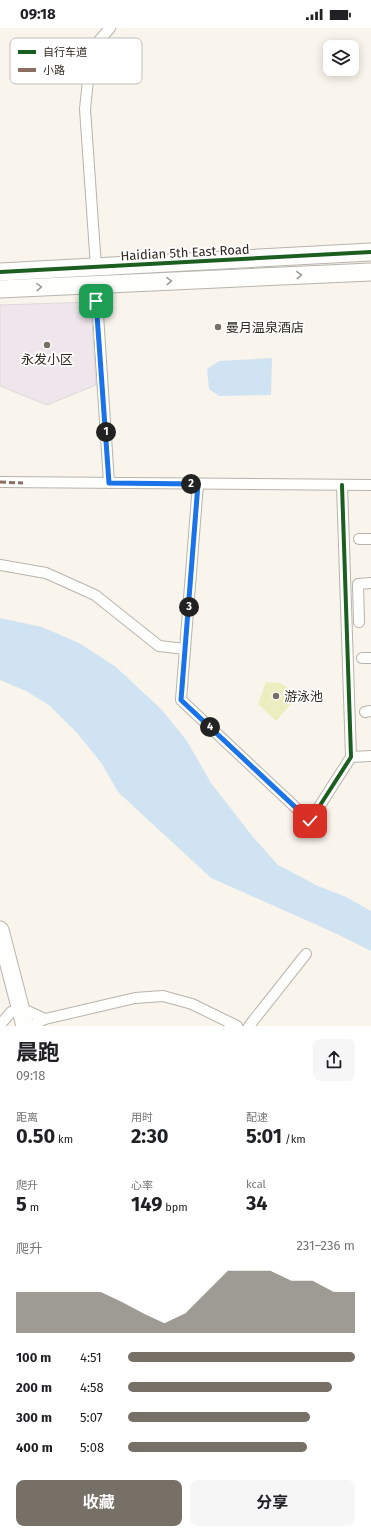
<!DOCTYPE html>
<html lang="zh">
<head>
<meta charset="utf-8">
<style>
  body { margin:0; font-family:"Fira Sans","Noto Sans SC",sans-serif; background:#f6f6f6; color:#202124; height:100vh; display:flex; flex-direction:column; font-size:15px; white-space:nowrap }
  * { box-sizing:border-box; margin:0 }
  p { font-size:13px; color:#757577 }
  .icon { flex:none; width:22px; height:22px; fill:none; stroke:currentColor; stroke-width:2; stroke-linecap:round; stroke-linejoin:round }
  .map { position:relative; height:998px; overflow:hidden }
  .panel { display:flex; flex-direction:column; background:#fff; flex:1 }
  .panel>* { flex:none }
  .fabs { position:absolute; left:323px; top:12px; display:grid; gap:8px }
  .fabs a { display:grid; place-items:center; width:36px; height:36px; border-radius:8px; background:#fff; box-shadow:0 2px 10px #0003; font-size:20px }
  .pin { position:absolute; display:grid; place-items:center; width:34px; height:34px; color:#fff; margin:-17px; border-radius:8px; box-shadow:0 2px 6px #0006 }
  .km { position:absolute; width:20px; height:20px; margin:-10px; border-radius:50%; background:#222; color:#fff; font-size:11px; line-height:20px; text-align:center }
  .round { display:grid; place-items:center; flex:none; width:42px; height:42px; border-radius:8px; background:#f6f6f6 }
  .headline { display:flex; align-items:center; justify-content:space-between; height:68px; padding:0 16px }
  h1 { font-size:22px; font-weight:700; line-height:30px }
  .figures { display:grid; grid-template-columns:repeat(3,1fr); gap:6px; height:68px; padding:4px 16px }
  .figures div { display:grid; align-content:center }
  .figures b { font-size:20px; font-weight:700 }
  .figures small { font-size:11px; font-weight:400 }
  .figures p { font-size:11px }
  .chart { height:112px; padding:8px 16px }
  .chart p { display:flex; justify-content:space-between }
  .chart svg { width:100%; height:72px; margin-top:4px; fill:#767067; opacity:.7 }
  .action { display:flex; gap:8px; margin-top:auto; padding:8px 16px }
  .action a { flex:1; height:46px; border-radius:8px; background:#767067; color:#fff; font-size:16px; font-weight:700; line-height:46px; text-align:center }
  .action a+a { background:#f6f6f6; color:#202124 }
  ul { padding:0 16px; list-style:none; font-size:13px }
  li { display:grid; grid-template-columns:64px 48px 1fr; align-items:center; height:30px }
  li i { height:10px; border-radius:5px; background:#767067 }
  .status { display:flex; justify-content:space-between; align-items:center; height:28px; padding:0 20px; background:#fff; direction:ltr }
  .status svg { height:11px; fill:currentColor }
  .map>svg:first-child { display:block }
  .green { fill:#eceec0 }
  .water { fill:#d0e3f2 }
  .building { fill:#efe6eb; stroke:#ded8d9 }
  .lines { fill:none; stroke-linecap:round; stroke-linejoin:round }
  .street-casing { stroke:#b8b4ac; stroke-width:12 }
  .primary-casing { stroke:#b8b4ac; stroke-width:19 }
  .street { stroke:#fefefc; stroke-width:10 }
  .primary { stroke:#fefefc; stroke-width:17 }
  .quiet { stroke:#8d6e63; stroke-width:3; stroke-dasharray:6 3; stroke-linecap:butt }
  .cycleway-casing { stroke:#fff; stroke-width:6 }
  .cycleway { stroke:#1b5e20; stroke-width:4 }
  .oneway { stroke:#a19e99 }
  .route-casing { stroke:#fff; stroke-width:8 }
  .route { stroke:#1a73e8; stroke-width:5 }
  .poi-dot { fill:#767067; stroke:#fff; stroke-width:1.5 }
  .labels { text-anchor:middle; stroke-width:3.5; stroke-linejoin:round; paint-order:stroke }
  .street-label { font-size:13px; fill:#2f291f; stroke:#fff }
  .poi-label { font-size:13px; fill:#2f291f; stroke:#fff; text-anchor:start }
  .key { fill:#fff; stroke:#c1bfbc; stroke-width:1 }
  .key-label { font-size:11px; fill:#2f291f }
</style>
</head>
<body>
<div class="status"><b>09:18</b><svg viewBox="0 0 49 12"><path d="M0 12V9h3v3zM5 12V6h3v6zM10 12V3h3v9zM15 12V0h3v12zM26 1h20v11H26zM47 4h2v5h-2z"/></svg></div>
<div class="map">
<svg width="371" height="998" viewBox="0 0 371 998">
  <rect width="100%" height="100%" fill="#f9f5ec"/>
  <path class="green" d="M 266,654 L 280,655 L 290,661 L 292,674 L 276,693 L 258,676 Z"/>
  <g class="water">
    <path d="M 272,330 L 271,367 L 219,368 L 209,361 L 207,341 L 219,333 Z"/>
    <path d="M 0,590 L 42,599 L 79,615 L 116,639 L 162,682 L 187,713 L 211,755 L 253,809 L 278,837 L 318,858 L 346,869 L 371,883 L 371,923 L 337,906 L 211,850 L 118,764 L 102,736 L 77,705 L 49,677 L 26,663 L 0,652 Z"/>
  </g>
  <path class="building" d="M 91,274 L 96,357 L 47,377 L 0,358 L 0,277 Z"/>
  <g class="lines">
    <g class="street-casing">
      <g id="street">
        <path d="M 96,239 L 85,81 L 88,52 L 97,15 L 110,0"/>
        <path d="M 96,256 L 109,455"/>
        <path d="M 0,454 L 371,457"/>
        <path d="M 198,456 L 181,672 L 310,793 L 351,729 L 342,457"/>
        <path d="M 359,511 L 371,511"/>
        <path d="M 0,537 L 46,545 L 95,567 L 159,618 L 185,621"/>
        <path d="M 359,594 L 358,556 L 371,555"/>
        <path d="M 362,630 L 371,630"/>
        <path d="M 365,684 L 371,683"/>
        <path d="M 351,729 L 371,728"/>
        <path d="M 21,980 L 45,991"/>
        <path d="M 0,997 L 11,984"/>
        <path d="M 30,998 L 45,991 L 135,970 L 163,968 L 192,976 L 237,998"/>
        <path d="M 249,998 L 306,926"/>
      </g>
    </g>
    <g class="primary-casing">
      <g id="primary">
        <path d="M 0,244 L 371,224"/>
        <path d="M 0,261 L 371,244"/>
        <path d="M 0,902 L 25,998"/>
      </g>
    </g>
    <use href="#street" class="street"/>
    <use href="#primary" class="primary"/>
    <g class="quiet">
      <path d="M 96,256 L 102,359"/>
      <path d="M 0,454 L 23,455"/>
    </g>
    <g class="cycleway-casing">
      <g id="cycleway">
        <path d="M 0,244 L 371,224"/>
        <path d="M 198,456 L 181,672 L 310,793 L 351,729 L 342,457"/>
      </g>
    </g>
    <use href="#cycleway" class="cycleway"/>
  </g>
  <defs><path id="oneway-chevron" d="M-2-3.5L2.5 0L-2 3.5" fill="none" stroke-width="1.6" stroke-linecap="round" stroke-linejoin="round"/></defs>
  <g class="oneway">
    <use href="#oneway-chevron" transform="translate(299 247) rotate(-3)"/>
    <use href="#oneway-chevron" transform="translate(169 253) rotate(-3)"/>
    <use href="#oneway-chevron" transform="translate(39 259) rotate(-3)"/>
  </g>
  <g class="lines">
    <g class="route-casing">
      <path id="route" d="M 96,273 L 109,455 L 198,456 L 181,672 L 310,793"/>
    </g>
    <use href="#route" class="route"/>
  </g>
  <g class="poi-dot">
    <circle cx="218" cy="299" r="4"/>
    <circle cx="47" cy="317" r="4"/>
    <circle cx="276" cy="668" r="4"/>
  </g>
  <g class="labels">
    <g class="street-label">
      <text transform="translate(185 224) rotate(-3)" y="5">Haidian 5th East Road</text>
    </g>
    <g class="poi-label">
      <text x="226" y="304">曼月温泉酒店</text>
      <text x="47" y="336" text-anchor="middle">永发小区</text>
      <text x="284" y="673">游泳池</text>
    </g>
  </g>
  <rect x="10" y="10" width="132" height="46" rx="6" class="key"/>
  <rect x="18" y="22" width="18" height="4" fill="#1b5e20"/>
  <rect x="18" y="40" width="18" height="4" fill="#8d6e63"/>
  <g class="key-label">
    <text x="43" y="28">自行车道</text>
    <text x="43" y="46">小路</text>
  </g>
</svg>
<div class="fabs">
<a><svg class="icon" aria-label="layers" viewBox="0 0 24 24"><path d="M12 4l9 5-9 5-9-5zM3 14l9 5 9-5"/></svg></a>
</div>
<div class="pin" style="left:96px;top:273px;background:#1e9e55"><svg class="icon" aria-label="arrive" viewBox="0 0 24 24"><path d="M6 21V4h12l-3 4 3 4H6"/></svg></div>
<div class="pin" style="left:310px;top:793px;background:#d93025"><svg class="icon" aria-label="check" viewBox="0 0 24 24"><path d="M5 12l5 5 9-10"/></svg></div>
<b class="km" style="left:106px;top:404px">1</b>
<b class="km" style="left:191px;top:456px">2</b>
<b class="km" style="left:189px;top:579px">3</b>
<b class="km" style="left:210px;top:699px">4</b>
</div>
<section class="panel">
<div class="headline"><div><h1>晨跑</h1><p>09:18</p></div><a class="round"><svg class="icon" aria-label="share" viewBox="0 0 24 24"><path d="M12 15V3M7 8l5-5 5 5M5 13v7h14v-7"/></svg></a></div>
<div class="figures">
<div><p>距离</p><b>0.50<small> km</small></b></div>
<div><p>用时</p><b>2:30</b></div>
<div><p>配速</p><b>5:01<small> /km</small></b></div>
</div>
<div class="figures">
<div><p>爬升</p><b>5<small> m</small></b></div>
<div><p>心率</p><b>149<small> bpm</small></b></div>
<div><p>kcal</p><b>34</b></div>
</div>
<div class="chart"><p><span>爬升</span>231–236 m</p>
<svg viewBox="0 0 160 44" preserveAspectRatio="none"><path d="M0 44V19L10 19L20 19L30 19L40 19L50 25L60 32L70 38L80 32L90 19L100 6L110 6L120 6L130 12L140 12L150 19L160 19V44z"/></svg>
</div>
<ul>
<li><b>100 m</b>4:51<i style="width:100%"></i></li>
<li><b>200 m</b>4:58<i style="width:90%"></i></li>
<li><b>300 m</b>5:07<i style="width:80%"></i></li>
<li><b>400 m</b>5:08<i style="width:79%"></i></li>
</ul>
<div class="action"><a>收藏</a><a>分享</a></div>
</section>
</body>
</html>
